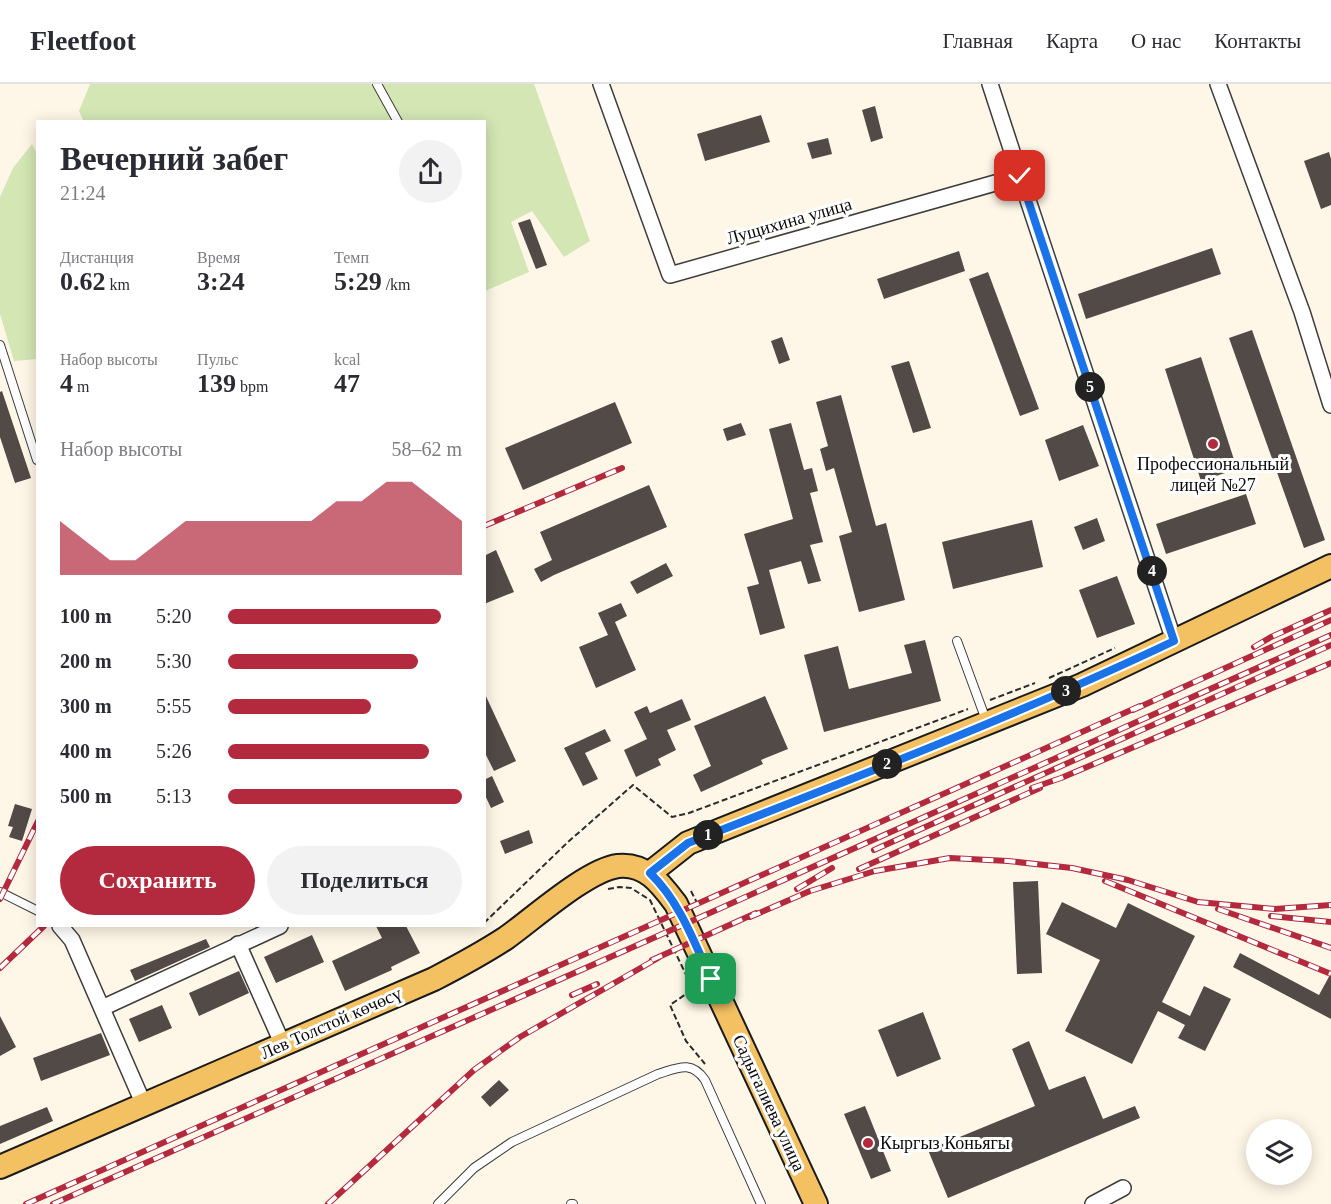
<!DOCTYPE html>
<html lang="ru">
<head>
<meta charset="utf-8">
<style>
  body { margin:0; font-family:"Times New Roman",serif; background:#f2f2f3; color:#2b2b33; height:100vh; display:flex; flex-direction:column; font-size:22px; white-space:nowrap }
  * { box-sizing:border-box; margin:0 }
  p { font-size:20px; color:#7c7c81 }
  .icon { flex:none; width:33px; height:33px; fill:none; stroke:currentColor; stroke-width:2; stroke-linecap:round; stroke-linejoin:round }
  .map { position:relative; flex:1; overflow:hidden }
  .sheet { position:absolute; left:36px; top:36px; width:450px; height:807px; display:flex; flex-direction:column; background:#fff; border-radius:0px; box-shadow:0 3px 15px #0003 }
  .sheet>* { flex:none }
  .tools { position:absolute; left:1246px; top:1035px; display:grid; gap:12px }
  .tools a { display:grid; place-items:center; width:66px; height:66px; border-radius:50%; background:#fff; box-shadow:0 3px 15px #0003; font-size:30px }
  .pin { position:absolute; display:grid; place-items:center; width:51px; height:51px; color:#fff; margin:-26px; border-radius:12px; box-shadow:0 3px 9px #0006 }
  .km { position:absolute; width:30px; height:30px; margin:-15px; border-radius:50%; background:#222; color:#fff; font-size:16px; line-height:30px; text-align:center }
  .round { display:grid; place-items:center; flex:none; width:63px; height:63px; border-radius:32px; background:#f2f2f3 }
  .head { display:flex; align-items:center; justify-content:space-between; height:102px; padding:0 24px }
  h1 { font-size:33px; font-weight:700; line-height:45px }
  .stats { display:grid; grid-template-columns:repeat(3,1fr); gap:9px; height:102px; padding:6px 24px }
  .stats div { display:grid; align-content:center }
  .stats b { font-size:26px; font-weight:700 }
  .stats small { font-size:16px; font-weight:400 }
  .stats p { font-size:16px }
  .chart { height:168px; padding:12px 24px }
  .chart p { display:flex; justify-content:space-between }
  .chart svg { width:100%; height:108px; margin-top:6px; fill:#b3293e; opacity:.7 }
  .primary-button { display:flex; gap:12px; margin-top:auto; padding:12px 24px }
  .primary-button a { flex:1; height:69px; border-radius:36px; background:#b3293e; color:#fff; font-size:24px; font-weight:700; line-height:69px; text-align:center }
  .primary-button a+a { background:#f2f2f3; color:#2b2b33 }
  ul { padding:0 24px; list-style:none; font-size:20px }
  li { display:grid; grid-template-columns:96px 72px 1fr; align-items:center; height:45px }
  li i { height:15px; border-radius:8px; background:#b3293e }
  header { display:flex; align-items:center; gap:36px; box-sizing:border-box; height:84px; padding:0 30px; background:#fff; border-bottom:2px solid #e1e1e2 }
  header strong { font-size:28px }
  nav { display:flex; gap:33px; margin-inline-start:auto; font-size:21px }
  .map>svg:first-child { display:block }
  .green { fill:#d3e6b4 }
  .building { fill:#524a47 }
  .lines { fill:none; stroke-linecap:round; stroke-linejoin:round }
  .lane-casing { stroke:#3d3d3d; stroke-width:10 }
  .street-casing { stroke:#3d3d3d; stroke-width:18 }
  .primary-casing { stroke:#1b1b1b; stroke-width:26 }
  .path { stroke:#2c2c2c; stroke-width:2; stroke-dasharray:6 3; stroke-linecap:butt }
  .lane { stroke:#fff; stroke-width:8 }
  .street { stroke:#fff; stroke-width:15 }
  .primary { stroke:#f3c062; stroke-width:22 }
  .rail-casing { stroke:#b3293e; stroke-width:6 }
  .rail { stroke:#fff; stroke-width:4; stroke-dasharray:11; stroke-linecap:butt }
  .route-casing { stroke:#fff; stroke-width:12 }
  .route { stroke:#1a73e8; stroke-width:8 }
  .poi-dot { fill:#b3293e; stroke:#fff; stroke-width:2 }
  .labels { text-anchor:middle; stroke-width:6; stroke-linejoin:round; paint-order:stroke }
  .street-label { font-size:18px; fill:#0a0a0a; stroke:#fff }
  .poi-label { font-size:18px; fill:#0a0a0a; stroke:#fff }
</style>
</head>
<body>
<header>
<strong>Fleetfoot</strong>
<nav><a>Главная</a><a>Карта</a><a>О нас</a><a>Контакты</a></nav>
</header>
<div class="map">
<svg width="1331" height="1120" viewBox="0 0 1331 1120">
  <rect width="100%" height="100%" fill="#fef7e7"/>
  <g class="green">
    <path d="M 90,0 L 534,0 L 590,157 L 564,173 L 532,127 L 511,138 L 529,188 L 485,207 L 484,38 L 84,38 L 79,27 Z"/>
    <path d="M 32,60 L 38,72 L 37,275 L 14,277 L 0,230 L 0,113 L 13,84 Z"/>
  </g>
  <g class="building">
    <path d="M 875,22 L 883,54 L 871,58 L 862,26 Z"/>
    <path d="M 761,31 L 770,58 L 705,77 L 697,50 Z"/>
    <path d="M 828,54 L 832,70 L 812,75 L 807,59 Z"/>
    <path d="M 1329,68 L 1331,75 L 1331,121 L 1321,125 L 1304,77 Z"/>
    <path d="M 530,135 L 547,181 L 536,185 L 518,139 Z"/>
    <path d="M 1212,164 L 1221,190 L 1086,235 L 1078,210 Z"/>
    <path d="M 959,167 L 965,187 L 884,215 L 877,195 Z"/>
    <path d="M 988,188 L 1039,325 L 1020,332 L 969,195 Z"/>
    <path d="M 1252,246 L 1325,456 L 1304,464 L 1229,254 Z"/>
    <path d="M 782,253 L 790,276 L 779,280 L 771,257 Z"/>
    <path d="M 1201,273 L 1237,385 L 1201,397 L 1165,285 Z"/>
    <path d="M 909,277 L 931,344 L 913,349 L 891,282 Z"/>
    <path d="M 2,307 L 31,394 L 15,399 L 0,353 L 0,308 Z"/>
    <path d="M 841,311 L 876,442 L 886,439 L 905,516 L 859,528 L 839,452 L 852,448 L 834,384 L 826,387 L 820,365 L 828,362 L 816,318 Z"/>
    <path d="M 615,318 L 632,359 L 523,406 L 505,364 Z"/>
    <path d="M 741,339 L 746,351 L 727,357 L 723,345 Z"/>
    <path d="M 791,339 L 804,386 L 812,384 L 818,407 L 810,409 L 823,458 L 810,461 L 821,497 L 808,500 L 801,477 L 769,486 L 785,544 L 760,551 L 747,503 L 759,500 L 744,450 L 793,435 L 769,345 Z"/>
    <path d="M 1083,341 L 1099,382 L 1059,397 L 1045,356 Z"/>
    <path d="M 649,401 L 667,443 L 554,491 L 541,498 L 534,485 L 552,476 L 540,448 Z"/>
    <path d="M 1246,410 L 1256,440 L 1166,470 L 1156,440 Z"/>
    <path d="M 1097,434 L 1105,457 L 1083,466 L 1074,443 Z"/>
    <path d="M 1032,436 L 1043,483 L 953,505 L 942,458 Z"/>
    <path d="M 496,466 L 514,508 L 484,520 L 484,472 Z"/>
    <path d="M 666,479 L 673,492 L 637,510 L 630,498 Z"/>
    <path d="M 1117,492 L 1135,540 L 1097,554 L 1079,506 Z"/>
    <path d="M 621,519 L 627,532 L 615,538 L 636,586 L 596,604 L 579,563 L 608,551 L 598,529 Z"/>
    <path d="M 925,556 L 941,617 L 824,648 L 804,571 L 838,562 L 849,605 L 912,589 L 904,561 Z"/>
    <path d="M 484,608 L 516,677 L 494,687 L 484,667 Z"/>
    <path d="M 765,612 L 788,665 L 761,676 L 763,680 L 701,708 L 693,691 L 711,682 L 694,642 Z"/>
    <path d="M 682,615 L 691,636 L 667,646 L 676,666 L 658,675 L 661,681 L 636,693 L 624,666 L 647,655 L 634,628 L 647,622 L 650,629 Z"/>
    <path d="M 605,645 L 611,657 L 585,669 L 598,695 L 583,702 L 564,664 Z"/>
    <path d="M 492,692 L 504,718 L 491,724 L 484,709 L 484,696 Z"/>
    <path d="M 15,720 L 32,725 L 22,757 L 9,753 L 13,743 L 8,742 Z"/>
    <path d="M 529,746 L 533,759 L 505,770 L 500,757 Z"/>
    <path d="M 1038,797 L 1042,889 L 1017,890 L 1013,798 Z"/>
    <path d="M 1062,818 L 1116,844 L 1128,819 L 1195,852 L 1162,918 L 1190,932 L 1204,902 L 1231,915 L 1205,967 L 1178,954 L 1185,941 L 1158,927 L 1132,980 L 1065,947 L 1100,876 L 1046,850 Z"/>
    <path d="M 376,842 L 406,842 L 420,869 L 391,883 L 392,886 L 345,907 L 332,877 L 382,854 Z"/>
    <path d="M 312,851 L 324,878 L 276,899 L 264,873 Z"/>
    <path d="M 206,855 L 210,863 L 135,897 L 130,886 Z"/>
    <path d="M 1240,869 L 1319,911 L 1331,889 L 1331,935 L 1233,883 Z"/>
    <path d="M 239,887 L 249,909 L 199,932 L 189,909 Z"/>
    <path d="M 162,921 L 172,944 L 139,958 L 129,935 Z"/>
    <path d="M 923,928 L 941,975 L 897,993 L 878,946 Z"/>
    <path d="M 0,932 L 16,963 L 0,972 Z"/>
    <path d="M 101,949 L 110,971 L 41,997 L 33,974 Z"/>
    <path d="M 1029,957 L 1049,1006 L 1085,992 L 1103,1035 L 1135,1022 L 1140,1034 L 948,1114 L 928,1066 L 1035,1022 L 1012,965 Z"/>
    <path d="M 499,996 L 509,1006 L 490,1023 L 481,1013 Z"/>
    <path d="M 865,1022 L 891,1087 L 871,1095 L 844,1030 Z"/>
    <path d="M 47,1023 L 53,1037 L 0,1060 L 0,1042 Z"/>
  </g>
  <g class="lines">
    <g class="lane-casing">
      <g id="lane">
        <path d="M 377,0 L 398,38"/>
        <path d="M 0,261 L 37,376"/>
        <path d="M 957,557 L 986,636"/>
        <path d="M 0,808 L 38,827"/>
        <path d="M 438,1120 L 474,1084 L 512,1058 L 658,990 C 678,984 691,976 705,996 L 761,1120"/>
        <path d="M 571,1120 L 573,1120"/>
      </g>
    </g>
    <g class="street-casing">
      <g id="street">
        <path d="M 601,0 L 670,191 L 1020,92 L 990,0"/>
        <path d="M 1218,0 L 1302,228 L 1331,321"/>
        <path d="M 1020,92 L 1174,557"/>
        <path d="M 60,842 L 72,856 L 144,1021"/>
        <path d="M 238,860 L 283,961"/>
        <path d="M 102,924 L 280,842"/>
        <path d="M 1093,1120 L 1123,1104"/>
      </g>
    </g>
    <g class="primary-casing">
      <g id="primary">
        <path d="M 650,789 L 688,759 L 1082,601 L 1331,482"/>
        <path d="M 0,1083 L 434,895 C 459,882 483,869 506,854 C 533,835 587,786 618,782 C 646,779 661,800 676,820 L 816,1120"/>
      </g>
    </g>
    <g class="path">
      <path d="M 1049,594 L 1115,564"/>
      <path d="M 990,616 L 1035,599"/>
      <path d="M 608,805 L 619,803 L 631,804 L 650,816 L 691,901 L 689,908 L 670,921 L 686,957 L 705,980"/>
      <path d="M 691,807 L 697,819"/>
      <path d="M 484,839 L 568,758 L 633,701 L 672,733 L 689,729 L 968,625"/>
    </g>
    <use href="#lane" class="lane"/>
    <use href="#street" class="street"/>
    <use href="#primary" class="primary"/>
    <g class="rail-casing">
      <g id="rail">
        <path d="M 484,442 L 622,384"/>
        <path d="M 1254,563 L 1271,553 L 1331,526"/>
        <path d="M 1133,626 L 1331,536"/>
        <path d="M 1032,704 L 1061,694 L 1331,579"/>
        <path d="M 874,766 L 1331,561"/>
        <path d="M 859,785 L 1040,704"/>
        <path d="M 1105,797 L 1331,890"/>
        <path d="M 797,805 L 832,784"/>
        <path d="M 0,815 L 38,737"/>
        <path d="M 1218,825 L 1331,864"/>
        <path d="M 1271,832 L 1331,838"/>
        <path d="M 750,833 L 810,807 L 875,787 L 950,774 L 1008,777 L 1072,784 L 1128,796 L 1198,818 L 1275,825 L 1331,821"/>
        <path d="M 652,876 L 756,829"/>
        <path d="M 0,884 L 44,842"/>
        <path d="M 572,911 L 597,900"/>
        <path d="M 26,1120 L 1140,622"/>
        <path d="M 53,1120 L 712,828 L 1331,551"/>
        <path d="M 328,1120 L 474,986 L 520,953 L 658,874"/>
      </g>
    </g>
    <use href="#rail" class="rail"/>
  </g>
  <g class="lines">
    <g class="route-casing">
      <path id="route" d="M 711,895 C 694,858 680,818 650,789 L 688,759 C 852,695 1016,632 1174,557 L 1020,92"/>
    </g>
    <use href="#route" class="route"/>
  </g>
  <g class="poi-dot">
    <circle cx="1213" cy="360" r="6"/>
    <circle cx="868" cy="1059" r="6"/>
  </g>
  <g class="labels">
    <g class="street-label">
      <text transform="translate(789 137) rotate(-16)" y="6">Лущихина улица</text>
      <text transform="translate(331 939) rotate(-24)" y="6">Лев Толстой көчөсү</text>
      <text transform="translate(769 1019) rotate(65)" y="6">Садыгалиева улица</text>
    </g>
    <g class="poi-label">
      <text x="1213" y="386">Профессиональный<tspan x="1213" dy="21">лицей №27</tspan></text>
      <text x="880" y="1065" text-anchor="start">Кыргыз Коньягы</text>
    </g>
  </g>
</svg>
<div class="tools">
<a><svg class="icon" aria-label="layers" viewBox="0 0 24 24"><path d="M12 4l9 5-9 5-9-5zM3 14l9 5 9-5"/></svg></a>
</div>
<div class="pin" style="left:711px;top:895px;background:#1e9e55"><svg class="icon" aria-label="arrive" viewBox="0 0 24 24"><path d="M6 21V4h12l-3 4 3 4H6"/></svg></div>
<div class="pin" style="left:1020px;top:92px;background:#d93025"><svg class="icon" aria-label="check" viewBox="0 0 24 24"><path d="M5 12l5 5 9-10"/></svg></div>
<b class="km" style="left:708px;top:751px">1</b>
<b class="km" style="left:887px;top:680px">2</b>
<b class="km" style="left:1066px;top:607px">3</b>
<b class="km" style="left:1152px;top:487px">4</b>
<b class="km" style="left:1090px;top:303px">5</b>
<section class="sheet">
<div class="head"><div><h1>Вечерний забег</h1><p>21:24</p></div><a class="round"><svg class="icon" aria-label="share" viewBox="0 0 24 24"><path d="M12 15V3M7 8l5-5 5 5M5 13v7h14v-7"/></svg></a></div>
<div class="stats">
<div><p>Дистанция</p><b>0.62<small> km</small></b></div>
<div><p>Время</p><b>3:24</b></div>
<div><p>Темп</p><b>5:29<small> /km</small></b></div>
</div>
<div class="stats">
<div><p>Набор высоты</p><b>4<small> m</small></b></div>
<div><p>Пульс</p><b>139<small> bpm</small></b></div>
<div><p>kcal</p><b>47</b></div>
</div>
<div class="chart"><p><span>Набор высоты</span>58–62 m</p>
<svg viewBox="0 0 160 44" preserveAspectRatio="none"><path d="M0 44V22L10 30L20 38L30 38L40 30L50 22L60 22L70 22L80 22L90 22L100 22L110 14L120 14L130 6L140 6L150 14L160 22V44z"/></svg>
</div>
<ul>
<li><b>100 m</b>5:20<i style="width:91%"></i></li>
<li><b>200 m</b>5:30<i style="width:81%"></i></li>
<li><b>300 m</b>5:55<i style="width:61%"></i></li>
<li><b>400 m</b>5:26<i style="width:86%"></i></li>
<li><b>500 m</b>5:13<i style="width:100%"></i></li>
</ul>
<div class="primary-button"><a>Сохранить</a><a>Поделиться</a></div>
</section>
</div>
</body>
</html>
